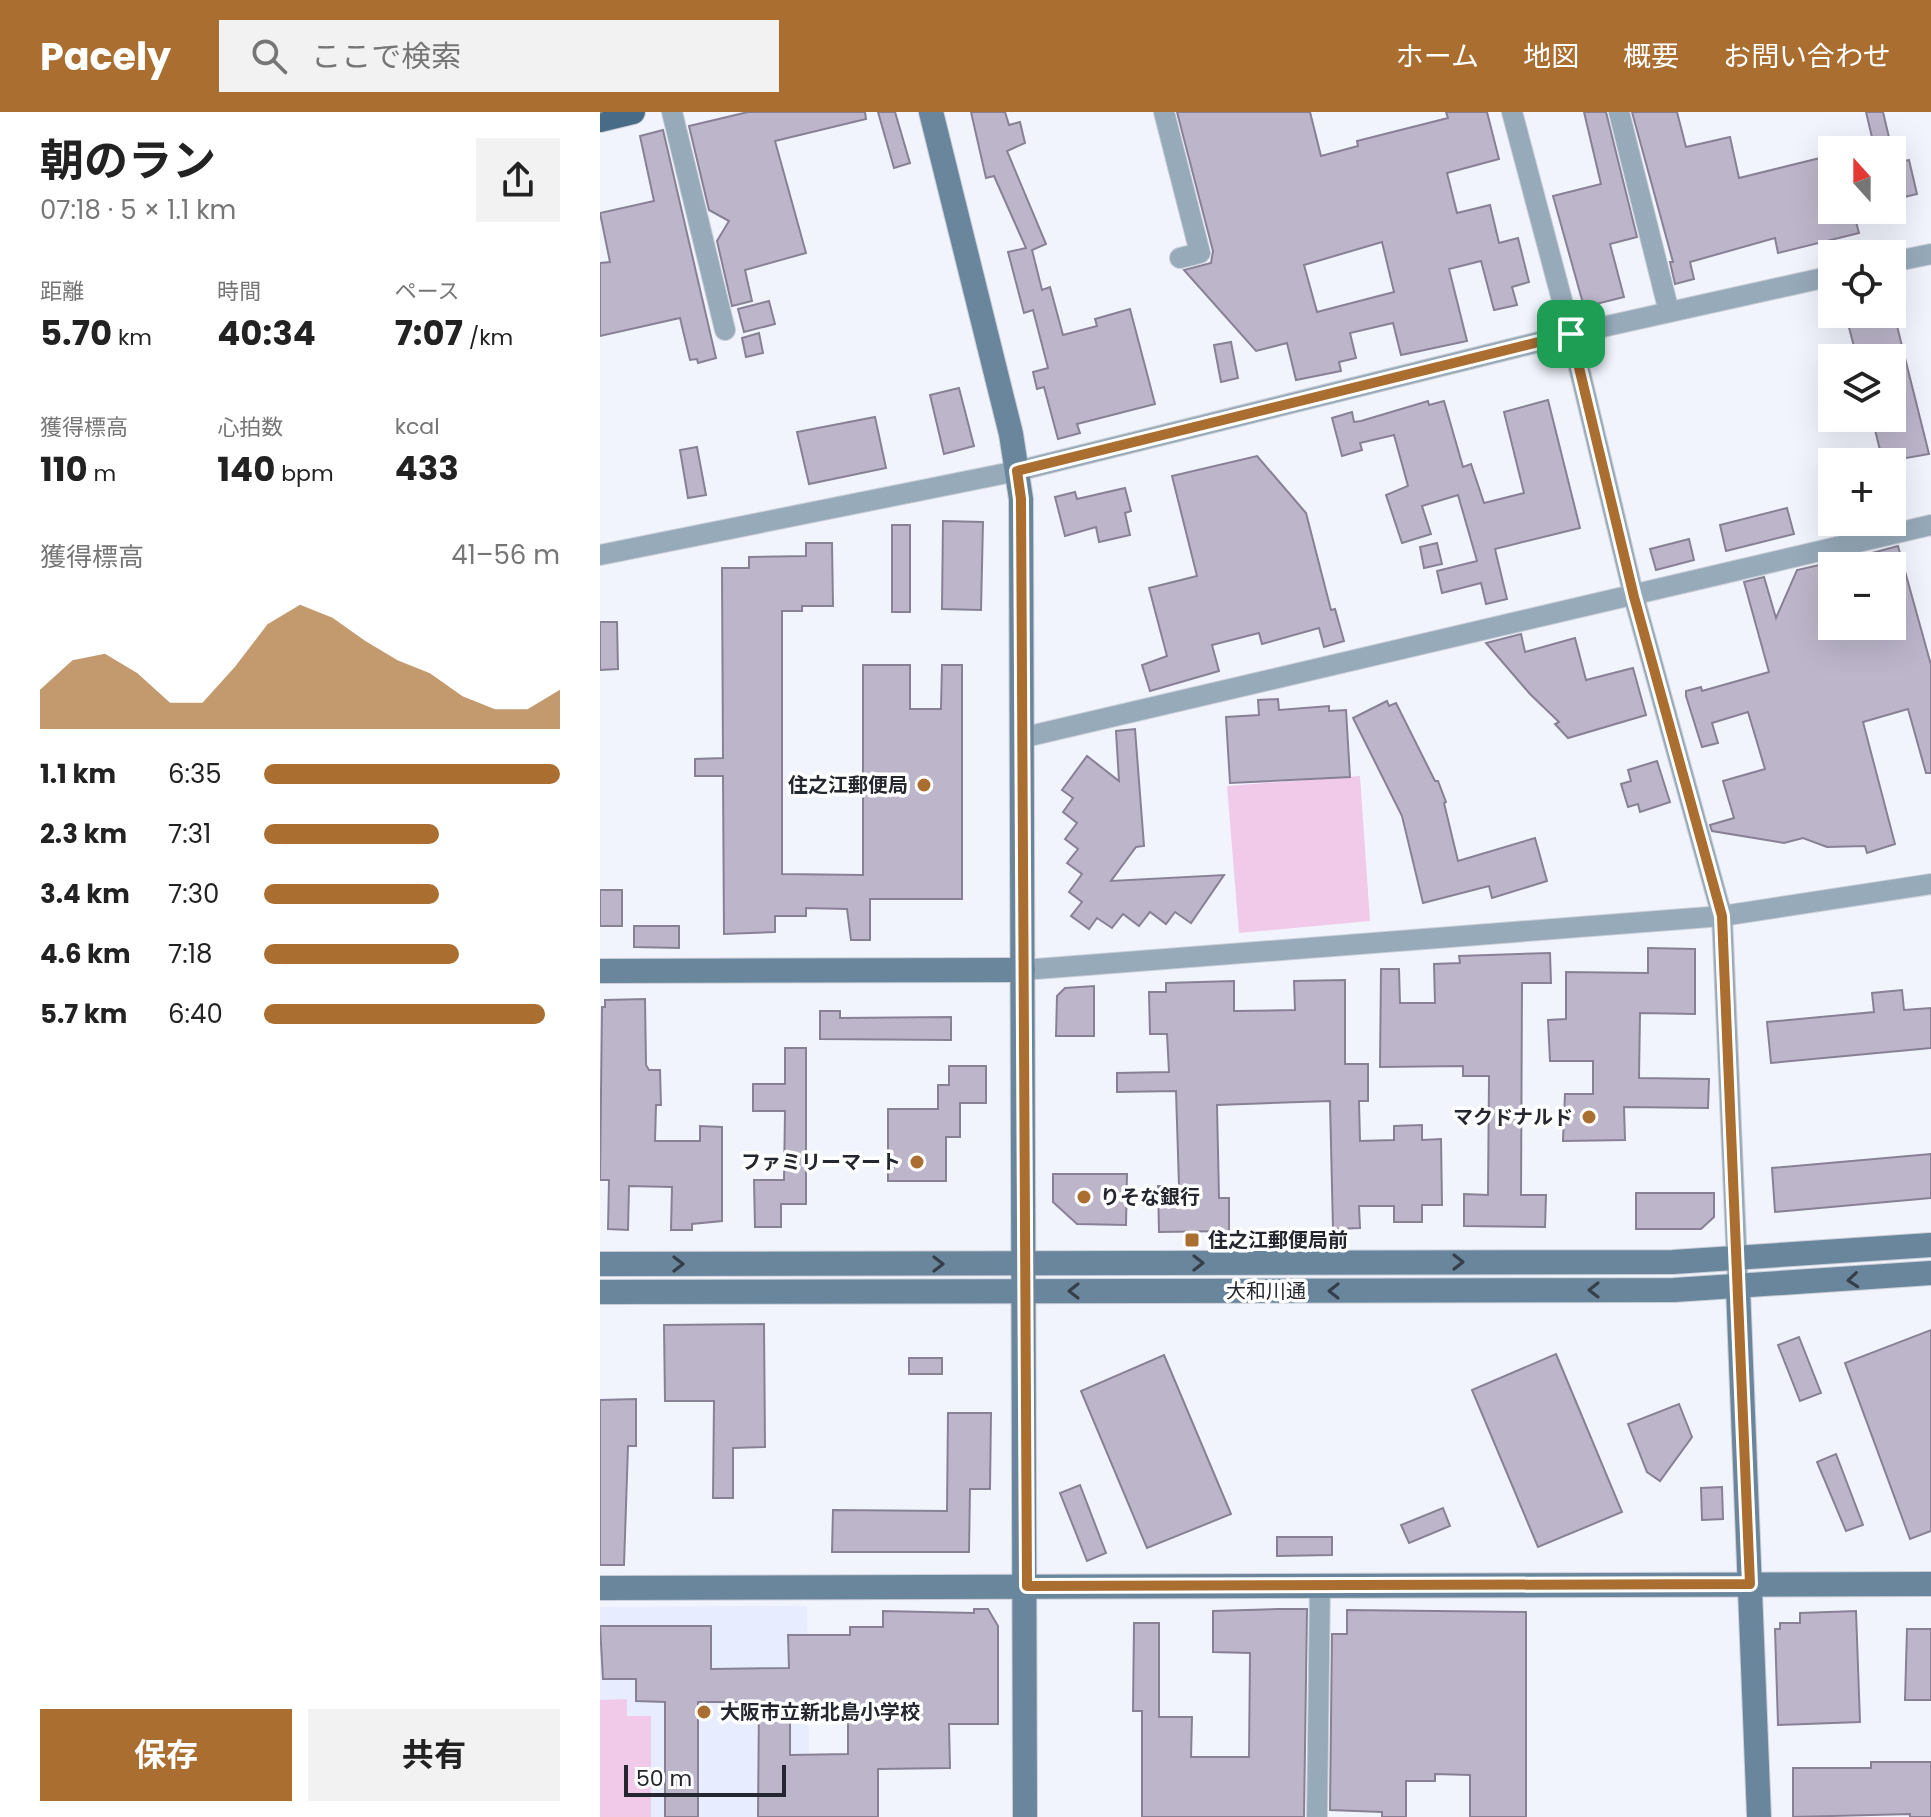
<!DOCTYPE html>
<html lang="ja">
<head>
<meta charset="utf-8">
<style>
  body { margin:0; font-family:Poppins,"Noto Sans JP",sans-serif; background:#f2f2f2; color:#222; height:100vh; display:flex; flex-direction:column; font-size:30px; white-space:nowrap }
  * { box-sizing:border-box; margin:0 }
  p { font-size:26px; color:#767676 }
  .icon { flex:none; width:44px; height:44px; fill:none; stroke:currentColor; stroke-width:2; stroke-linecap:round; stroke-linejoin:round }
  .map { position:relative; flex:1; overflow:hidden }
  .side { display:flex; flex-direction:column; background:#fff; width:600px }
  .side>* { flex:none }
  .needle { width:52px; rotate:339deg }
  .tools { position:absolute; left:1218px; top:24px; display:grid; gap:16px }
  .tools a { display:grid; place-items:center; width:88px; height:88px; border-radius:0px; background:#fff; box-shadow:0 8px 32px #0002; font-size:40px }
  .scale { position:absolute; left:24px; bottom:20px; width:162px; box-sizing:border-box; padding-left:8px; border:4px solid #24272f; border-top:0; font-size:22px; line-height:28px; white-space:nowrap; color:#24272f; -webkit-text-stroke:6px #fff; paint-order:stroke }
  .pin { position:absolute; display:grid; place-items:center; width:68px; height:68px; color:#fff; margin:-34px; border-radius:16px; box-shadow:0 4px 12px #0006 }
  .round { display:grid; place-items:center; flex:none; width:84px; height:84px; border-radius:0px; background:#f2f2f2 }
  .summary { display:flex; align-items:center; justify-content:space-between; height:136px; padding:0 40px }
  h1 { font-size:44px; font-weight:700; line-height:60px }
  .stats { display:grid; grid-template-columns:repeat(3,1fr); gap:12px; height:136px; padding:8px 40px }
  .stats div { display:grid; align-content:center }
  .stats b { font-size:34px; font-weight:700 }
  .stats small { font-size:22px; font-weight:400 }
  .stats p { font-size:22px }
  .chart { height:224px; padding:16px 40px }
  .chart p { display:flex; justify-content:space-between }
  .chart svg { width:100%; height:144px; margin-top:8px; fill:#ab6e31; opacity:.7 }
  .primary-button { display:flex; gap:16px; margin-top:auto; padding:16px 40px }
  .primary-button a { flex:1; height:92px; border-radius:0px; background:#ab6e31; color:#fff; font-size:32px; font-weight:700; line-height:92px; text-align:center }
  .primary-button a+a { background:#f2f2f2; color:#222 }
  ul { padding:0 40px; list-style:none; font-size:26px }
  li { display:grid; grid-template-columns:128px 96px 1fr; align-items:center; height:60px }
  li i { height:20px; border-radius:10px; background:#ab6e31 }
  header { display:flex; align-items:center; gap:48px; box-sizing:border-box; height:112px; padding:0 40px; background:#ab6e31; color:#fff }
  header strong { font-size:38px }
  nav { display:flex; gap:44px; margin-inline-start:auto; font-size:28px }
  .search { width:560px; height:72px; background:#f2f2f2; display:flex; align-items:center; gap:20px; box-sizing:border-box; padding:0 28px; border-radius:0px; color:#767676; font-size:30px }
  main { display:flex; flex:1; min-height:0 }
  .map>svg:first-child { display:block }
  .built { fill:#e7ecfe }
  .green { fill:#f1caea }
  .building { fill:#bdb6cb; stroke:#888195; stroke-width:2; fill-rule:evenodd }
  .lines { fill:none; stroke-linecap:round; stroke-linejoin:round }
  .street-casing { stroke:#cccfd8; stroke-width:22 }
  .secondary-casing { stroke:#cccfd8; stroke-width:26 }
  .primary-casing { stroke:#cccfd8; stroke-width:26 }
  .street { stroke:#97aaba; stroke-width:20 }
  .secondary { stroke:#69869c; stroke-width:24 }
  .primary { stroke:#486c87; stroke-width:24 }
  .tram { stroke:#858891; stroke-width:2 }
  .oneway { stroke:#353f4a }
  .route-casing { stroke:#fff; stroke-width:16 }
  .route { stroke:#ab6e31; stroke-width:10 }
  .poi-dot { fill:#ab6e31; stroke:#fff; stroke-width:3 }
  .labels { text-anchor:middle; stroke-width:7; stroke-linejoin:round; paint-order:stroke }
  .poi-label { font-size:20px; font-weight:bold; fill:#24272f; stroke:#fff; text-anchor:end }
  .street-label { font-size:20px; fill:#24272f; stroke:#fff }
</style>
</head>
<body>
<header>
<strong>Pacely</strong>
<div class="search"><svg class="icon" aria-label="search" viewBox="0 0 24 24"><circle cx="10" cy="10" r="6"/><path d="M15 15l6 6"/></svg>ここで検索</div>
<nav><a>ホーム</a><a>地図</a><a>概要</a><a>お問い合わせ</a></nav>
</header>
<main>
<section class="side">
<div class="summary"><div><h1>朝のラン</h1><p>07:18 · 5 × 1.1 km</p></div><a class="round"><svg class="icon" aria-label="share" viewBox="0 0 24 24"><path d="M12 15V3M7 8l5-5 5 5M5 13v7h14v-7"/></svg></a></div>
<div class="stats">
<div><p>距離</p><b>5.70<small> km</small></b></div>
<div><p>時間</p><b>40:34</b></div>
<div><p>ペース</p><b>7:07<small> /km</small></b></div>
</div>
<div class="stats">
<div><p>獲得標高</p><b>110<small> m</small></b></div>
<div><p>心拍数</p><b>140<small> bpm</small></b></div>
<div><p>kcal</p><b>433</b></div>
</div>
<div class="chart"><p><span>獲得標高</span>41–56 m</p>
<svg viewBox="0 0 160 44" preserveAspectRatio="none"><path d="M0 44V32L10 23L20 21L30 27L40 36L50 36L60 25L70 12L80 6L90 10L100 17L110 23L120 27L130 34L140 38L150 38L160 32V44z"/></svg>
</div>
<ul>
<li><b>1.1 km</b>6:35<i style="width:100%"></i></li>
<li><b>2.3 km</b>7:31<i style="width:59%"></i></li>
<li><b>3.4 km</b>7:30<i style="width:59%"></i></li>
<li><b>4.6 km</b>7:18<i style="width:66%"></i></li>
<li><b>5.7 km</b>6:40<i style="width:95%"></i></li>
</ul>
<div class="primary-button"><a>保存</a><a>共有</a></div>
</section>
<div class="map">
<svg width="1331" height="1705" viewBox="0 0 1331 1705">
  <rect width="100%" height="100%" fill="#f1f4fd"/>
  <path class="built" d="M 207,1494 L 210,1705 L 0,1705 L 0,1495 Z"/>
  <g class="green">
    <path d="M 760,664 L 770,809 L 639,821 L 627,674 Z"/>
    <path d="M 27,1587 L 27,1604 L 51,1604 L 51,1705 L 0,1705 L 0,1588 Z"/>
  </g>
  <g class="building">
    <path d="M 148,0 L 265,0 L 266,7 L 175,29 L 206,141 L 145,158 L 152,189 L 132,194 L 117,129 L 129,109 L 109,98 L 89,14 Z"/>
    <path d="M 278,0 L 295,0 L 310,51 L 294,56 Z"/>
    <path d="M 371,0 L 405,0 L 409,13 L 420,10 L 425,31 L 407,39 L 446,132 L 432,138 L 442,178 L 450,175 L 463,223 L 497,214 L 495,207 L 530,197 L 555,292 L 477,312 L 480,321 L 458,327 L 444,275 L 437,277 L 433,260 L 448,256 L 433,198 L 424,201 L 408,140 L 426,136 L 394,64 L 386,66 Z"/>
    <path d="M 577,0 L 710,0 L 721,44 L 758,34 L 757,29 L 848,6 L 846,0 L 887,0 L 899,47 L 847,61 L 857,101 L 890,93 L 899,131 L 918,126 L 929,170 L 912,175 L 917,193 L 894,198 L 881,149 L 849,157 L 867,229 L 801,243 L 793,211 L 750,221 L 756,246 L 739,250 L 741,259 L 696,268 L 687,231 L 656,239 L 584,158 L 611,151 L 613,139 ZM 782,130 L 794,180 L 717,200 L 704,153 Z"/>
    <path d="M 984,0 L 1006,0 L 1037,125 L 1010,132 L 1024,185 L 984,195 L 953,84 L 1001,72 Z"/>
    <path d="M 1032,0 L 1077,0 L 1086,35 L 1130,25 L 1139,66 L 1232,43 L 1232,98 L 1253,98 L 1259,121 L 1178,141 L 1175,126 L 1090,150 L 1094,167 L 1075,172 L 1070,150 L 1073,150 Z"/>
    <path d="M 1266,0 L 1283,0 L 1292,38 L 1275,38 Z"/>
    <path d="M 63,18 L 116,246 L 98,251 L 97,247 L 90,248 L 80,206 L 0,224 L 0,151 L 10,150 L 0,101 L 54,89 L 40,24 Z"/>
    <path d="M 1309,48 L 1317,82 L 1292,88 L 1292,52 Z"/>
    <path d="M 169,189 L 175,212 L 144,220 L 138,197 Z"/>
    <path d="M 1270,202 L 1294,202 L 1329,342 L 1283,350 L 1272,306 L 1292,306 L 1292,246 L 1257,246 L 1247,208 Z"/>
    <path d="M 159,221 L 163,241 L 146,245 L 142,226 Z"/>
    <path d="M 631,230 L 638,266 L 621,270 L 614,233 Z"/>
    <path d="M 359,276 L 374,334 L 344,342 L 330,283 Z"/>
    <path d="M 948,288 L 980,416 L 895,437 L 907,487 L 886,492 L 881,471 L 842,481 L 837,459 L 877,449 L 858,383 L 822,394 L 831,422 L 802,431 L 786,383 L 808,374 L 794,323 L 760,331 L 762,338 L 742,344 L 732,306 L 752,300 L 754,310 L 761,309 L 828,289 L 829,293 L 844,289 L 863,355 L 871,352 L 884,391 L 924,381 L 904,300 Z"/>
    <path d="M 275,305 L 286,356 L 209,372 L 197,320 Z"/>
    <path d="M 97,335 L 106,383 L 88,386 L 80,338 Z"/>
    <path d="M 657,344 L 706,401 L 731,498 L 735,497 L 744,529 L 724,535 L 719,516 L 662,532 L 659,521 L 612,533 L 619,559 L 550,579 L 542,553 L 567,544 L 549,476 L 597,464 L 572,364 Z"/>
    <path d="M 525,376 L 531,399 L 525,401 L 530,423 L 499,430 L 496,415 L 465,424 L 455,385 L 475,380 L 477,387 Z"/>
    <path d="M 1187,396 L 1194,422 L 1126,439 L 1120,413 Z"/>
    <path d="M 343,409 L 383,410 L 381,498 L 342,497 Z"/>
    <rect x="292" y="413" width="18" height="87"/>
    <path d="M 1089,427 L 1094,448 L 1056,458 L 1050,437 Z"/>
    <path d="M 206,431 L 232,431 L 233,494 L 202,494 L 202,499 L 182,499 L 182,762 L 263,763 L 263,553 L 310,553 L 310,597 L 341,597 L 342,553 L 362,553 L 362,787 L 270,787 L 270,828 L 251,828 L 247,797 L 206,796 L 206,804 L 175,804 L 175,820 L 124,822 L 123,664 L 95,664 L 95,647 L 123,646 L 122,456 L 149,456 L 149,445 L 206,444 Z"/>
    <path d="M 837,431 L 842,452 L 824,456 L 820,435 Z"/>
    <path d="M 1298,434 L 1331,553 L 1331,661 L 1326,661 L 1308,597 L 1263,610 L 1295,732 L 1267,741 L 1265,734 L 1227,735 L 1203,726 L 1184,731 L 1112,719 L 1110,713 L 1134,706 L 1123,669 L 1165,657 L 1148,600 L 1112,611 L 1118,631 L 1102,635 L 1086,584 L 1086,579 L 1101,575 L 1102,579 L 1169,560 L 1144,470 L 1164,465 L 1176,506 L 1197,458 L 1232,450 L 1232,481 L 1228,483 L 1232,514 L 1292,514 L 1292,454 L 1243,454 L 1242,449 Z"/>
    <path d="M 0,510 L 17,510 L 18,557 L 0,558 Z"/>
    <path d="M 921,522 L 925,540 L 975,526 L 986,568 L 1033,556 L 1046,603 L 968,626 L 955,612 L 959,610 L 930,582 L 886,531 Z"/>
    <path d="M 678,587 L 679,598 L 729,594 L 729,599 L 746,598 L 750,665 L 630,671 L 626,605 L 659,603 L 658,588 Z"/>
    <path d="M 787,589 L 789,594 L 796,591 L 835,669 L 838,669 L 846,690 L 844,691 L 858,749 L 935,726 L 947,769 L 892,786 L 889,774 L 823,791 L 802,704 L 753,606 Z"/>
    <path d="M 535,617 L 544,734 L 536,735 L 511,769 L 624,763 L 591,811 L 575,800 L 566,812 L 550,800 L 539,814 L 523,802 L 512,816 L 497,806 L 489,817 L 471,804 L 482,790 L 469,780 L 482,762 L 467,751 L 478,737 L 465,727 L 477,711 L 463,700 L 473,686 L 462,678 L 487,644 L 519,669 L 516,619 Z"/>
    <path d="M 1057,649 L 1070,690 L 1040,700 L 1038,692 L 1028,695 L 1021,672 L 1031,669 L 1028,658 Z"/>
    <rect x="0" y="778" width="22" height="36"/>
    <path d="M 34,814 L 79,814 L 79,836 L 34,835 Z"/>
    <path d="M 1048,836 L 1095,837 L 1095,902 L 1040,901 L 1039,966 L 1109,967 L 1108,996 L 1024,995 L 1025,1028 L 963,1029 L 965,982 L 993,982 L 993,949 L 950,949 L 948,908 L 966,907 L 966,860 L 1048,861 Z"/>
    <path d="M 950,841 L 951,871 L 922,871 L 921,1083 L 946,1083 L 945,1115 L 864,1114 L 864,1082 L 888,1083 L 889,964 L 863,964 L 863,954 L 780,955 L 781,857 L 799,857 L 800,891 L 835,891 L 834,852 L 860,851 L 859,844 Z"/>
    <path d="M 745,868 L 745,952 L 768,952 L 768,989 L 759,989 L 760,1029 L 794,1028 L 794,1014 L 822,1013 L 822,1028 L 841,1027 L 842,1093 L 822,1093 L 822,1110 L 794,1110 L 794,1094 L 759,1094 L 760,1116 L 733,1117 L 730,989 L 617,993 L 619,1086 L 629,1086 L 629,1119 L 559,1120 L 558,1074 L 579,1074 L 576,979 L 517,980 L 517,961 L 569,960 L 567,922 L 550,922 L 549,880 L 566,880 L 566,871 L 634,869 L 634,899 L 695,898 L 694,869 Z"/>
    <path d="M 494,874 L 494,924 L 456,924 L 457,884 L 465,876 Z"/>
    <path d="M 1302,878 L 1304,898 L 1331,896 L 1331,936 L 1171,951 L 1167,910 L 1274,900 L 1272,881 Z"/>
    <path d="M 45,887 L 46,953 L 49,958 L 60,958 L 61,993 L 56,993 L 55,1029 L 100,1029 L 100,1014 L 122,1015 L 122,1109 L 92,1112 L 92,1118 L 71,1118 L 72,1075 L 29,1074 L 28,1118 L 8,1117 L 9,1068 L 0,1068 L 2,895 L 5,895 L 5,888 Z"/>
    <path d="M 220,899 L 240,899 L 240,906 L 351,905 L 351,928 L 220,927 Z"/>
    <path d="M 185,936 L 206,936 L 206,1092 L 181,1092 L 181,1115 L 155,1115 L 154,1068 L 184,1068 L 185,999 L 153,999 L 153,972 L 185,972 Z"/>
    <path d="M 349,954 L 386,954 L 386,991 L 360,991 L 360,1025 L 346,1025 L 346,1069 L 288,1069 L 288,997 L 338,997 L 338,973 L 349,973 Z"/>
    <path d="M 1331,1042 L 1331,1086 L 1175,1100 L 1172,1056 Z"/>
    <path d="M 453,1062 L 527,1062 L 526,1113 L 477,1112 L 453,1090 Z"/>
    <path d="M 1036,1081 L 1114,1081 L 1114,1105 L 1101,1117 L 1036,1117 Z"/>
    <path d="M 164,1212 L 165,1335 L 133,1336 L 133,1386 L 113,1386 L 114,1289 L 65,1289 L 64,1213 Z"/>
    <path d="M 1331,1218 L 1331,1419 L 1310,1427 L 1245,1251 Z"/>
    <path d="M 1199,1225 L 1221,1281 L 1200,1289 L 1178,1233 Z"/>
    <path d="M 956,1242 L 1022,1400 L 938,1435 L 872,1278 Z"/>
    <path d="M 564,1243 L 631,1402 L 547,1436 L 481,1279 Z"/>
    <rect x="309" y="1246" width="33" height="16"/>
    <path d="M 36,1287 L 36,1334 L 28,1334 L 24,1453 L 0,1453 L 0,1288 Z"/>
    <path d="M 1079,1292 L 1092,1325 L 1060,1369 L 1047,1360 L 1028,1312 Z"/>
    <path d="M 348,1301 L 391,1301 L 390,1377 L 370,1377 L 369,1440 L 232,1440 L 233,1398 L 347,1399 Z"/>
    <path d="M 1236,1342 L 1263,1413 L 1246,1419 L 1217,1350 Z"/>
    <path d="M 480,1373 L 506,1441 L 487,1449 L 460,1381 Z"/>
    <path d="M 1122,1375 L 1123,1407 L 1102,1408 L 1101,1376 Z"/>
    <path d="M 843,1396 L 850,1414 L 809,1431 L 801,1413 Z"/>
    <path d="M 677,1425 L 732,1425 L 732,1443 L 677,1444 Z"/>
    <path d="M 374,1497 L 388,1497 L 398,1514 L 398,1612 L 349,1612 L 350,1656 L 278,1657 L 278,1705 L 158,1705 L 159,1590 L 98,1590 L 98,1705 L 65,1705 L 65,1590 L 36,1589 L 36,1567 L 3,1567 L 0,1514 L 111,1514 L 111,1557 L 189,1556 L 188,1523 L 250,1523 L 250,1515 L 283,1515 L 283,1499 L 374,1501 ZM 190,1604 L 248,1604 L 248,1642 L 190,1643 Z"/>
    <path d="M 678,1497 L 707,1497 L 704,1705 L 542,1705 L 542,1599 L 533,1599 L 534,1511 L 559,1511 L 559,1605 L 592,1605 L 591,1645 L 649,1645 L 650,1541 L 613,1540 L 613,1499 Z"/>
    <path d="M 747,1498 L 926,1500 L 926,1705 L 870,1705 L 870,1663 L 835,1662 L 835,1669 L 806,1669 L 806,1705 L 782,1705 L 782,1700 L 730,1698 L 732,1522 L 747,1522 Z"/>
    <path d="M 1256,1499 L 1260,1610 L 1178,1613 L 1175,1517 L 1180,1517 L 1180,1511 L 1200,1511 L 1200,1501 Z"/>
    <path d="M 1307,1517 L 1331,1517 L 1331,1588 L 1305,1588 Z"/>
    <path d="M 1271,1650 L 1331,1650 L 1331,1705 L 1310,1705 L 1310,1702 L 1193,1705 L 1193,1656 L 1271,1656 Z"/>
  </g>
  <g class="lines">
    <g class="street-casing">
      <g id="street">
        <path d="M 72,0 L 125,218"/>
        <path d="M 564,0 L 600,141 L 580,146"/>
        <path d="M 912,0 L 971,222 L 1034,485 L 1122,804 L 1138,1176"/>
        <path d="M 1019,0 L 1069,200"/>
        <path d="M 1292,150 L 1331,142"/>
        <path d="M 0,443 L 417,359 L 971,222 L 1232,164"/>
        <path d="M 421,626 L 1331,413"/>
        <path d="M 423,858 L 1122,804 L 1331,772"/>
        <path d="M 717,1705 L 720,1472"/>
      </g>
    </g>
    <g class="secondary-casing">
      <g id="secondary">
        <path d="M 331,0 L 411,322 L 421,387 L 425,1705"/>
        <path d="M 0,859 L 423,858"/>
        <path d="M 0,1152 L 1073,1150 L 1331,1133"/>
        <path d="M 1138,1176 L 1159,1705"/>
        <path d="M 0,1180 L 1074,1178 L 1331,1161"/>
        <path d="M 0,1476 L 1331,1472"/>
      </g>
    </g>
    <g class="primary-casing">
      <path id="primary" d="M 0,8 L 33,0"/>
    </g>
    <use href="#street" class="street"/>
    <use href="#secondary" class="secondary"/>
    <use href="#primary" class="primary"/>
    <path class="tram" d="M 0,1 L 2,0"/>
  </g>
  <defs><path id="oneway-chevron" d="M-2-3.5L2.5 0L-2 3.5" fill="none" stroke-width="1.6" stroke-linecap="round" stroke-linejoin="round" transform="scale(2)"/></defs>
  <g class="oneway">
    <use href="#oneway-chevron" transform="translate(858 1150)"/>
    <use href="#oneway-chevron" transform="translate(598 1151)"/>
    <use href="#oneway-chevron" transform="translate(78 1152)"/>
    <use href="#oneway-chevron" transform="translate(338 1152)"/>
    <use href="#oneway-chevron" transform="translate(1253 1168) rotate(175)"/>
    <use href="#oneway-chevron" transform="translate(994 1178) rotate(180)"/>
    <use href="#oneway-chevron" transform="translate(474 1179) rotate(-180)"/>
    <use href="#oneway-chevron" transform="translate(734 1179) rotate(180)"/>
  </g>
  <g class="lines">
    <g class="route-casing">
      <path id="route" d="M 971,222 L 1034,485 L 1122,804 L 1150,1472 L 427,1474 L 421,387 L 417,359 Z"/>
    </g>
    <use href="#route" class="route"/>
  </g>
  <g class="poi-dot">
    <circle cx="324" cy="673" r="8"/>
    <circle cx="989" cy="1005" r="8"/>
    <circle cx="317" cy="1050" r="8"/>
    <circle cx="484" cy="1085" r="8"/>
    <rect x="584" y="1120" width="16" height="16" rx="4"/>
    <circle cx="104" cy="1600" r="8"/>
  </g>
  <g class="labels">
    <g class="poi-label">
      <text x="308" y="680">住之江郵便局</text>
      <text x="973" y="1012">マクドナルド</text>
      <text x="301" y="1057">ファミリーマート</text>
      <text x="500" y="1092" text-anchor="start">りそな銀行</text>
      <text x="608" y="1135" text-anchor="start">住之江郵便局前</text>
      <text x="120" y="1607" text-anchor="start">大阪市立新北島小学校</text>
    </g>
    <g class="street-label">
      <text x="666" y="1186">大和川通</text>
    </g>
  </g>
</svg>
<div class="tools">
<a><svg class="needle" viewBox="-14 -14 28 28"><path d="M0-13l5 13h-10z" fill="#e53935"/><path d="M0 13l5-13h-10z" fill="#767676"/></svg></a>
<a><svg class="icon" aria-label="locate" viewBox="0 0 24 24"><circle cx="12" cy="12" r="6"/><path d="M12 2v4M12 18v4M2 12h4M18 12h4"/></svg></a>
<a><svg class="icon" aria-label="layers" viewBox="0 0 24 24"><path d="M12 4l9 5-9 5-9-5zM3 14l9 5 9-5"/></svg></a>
<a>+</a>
<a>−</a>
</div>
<div class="scale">50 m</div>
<div class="pin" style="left:971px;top:222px;background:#1e9e55"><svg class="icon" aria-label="arrive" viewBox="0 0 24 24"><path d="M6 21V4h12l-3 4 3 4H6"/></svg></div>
</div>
</main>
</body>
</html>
